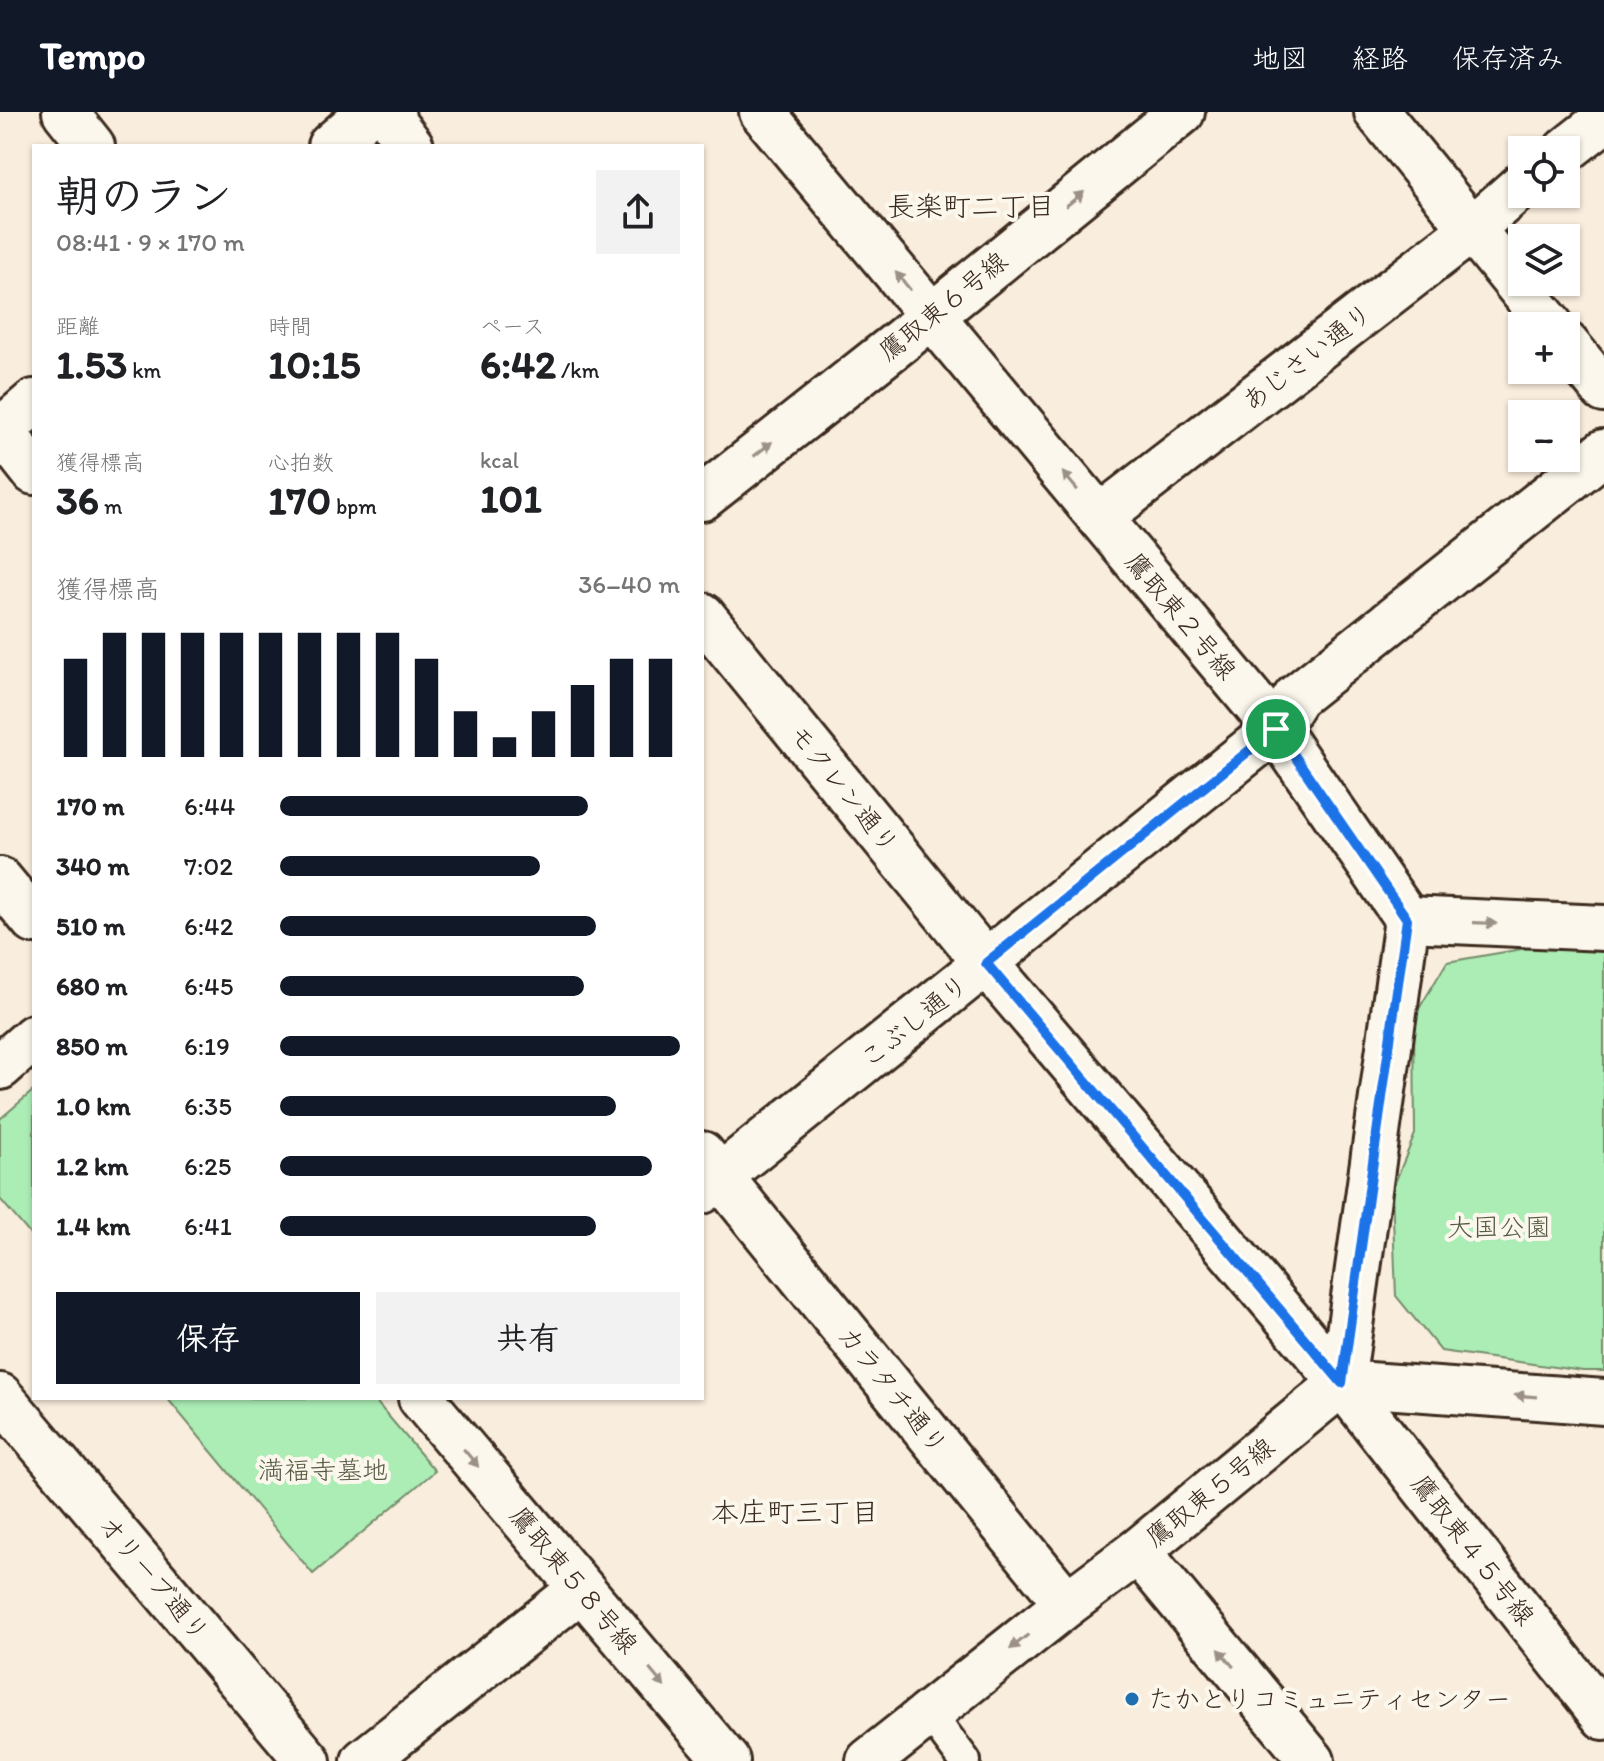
<!DOCTYPE html>
<html lang="ja">
<head>
<meta charset="utf-8">
<style>
  body { margin:0; font-family:Itim,"Klee One",sans-serif; background:#f2f2f2; color:#202124; height:100vh; display:flex; flex-direction:column; font-size:30px; white-space:nowrap }
  * { box-sizing:border-box; margin:0 }
  p { font-size:26px; color:#757577 }
  .icon { flex:none; width:44px; height:44px; fill:none; stroke:currentColor; stroke-width:2; stroke-linecap:round; stroke-linejoin:round }
  .map { position:relative; flex:1; overflow:hidden }
  .details { position:absolute; left:32px; top:32px; width:672px; height:1256px; display:flex; flex-direction:column; background:#fff; border-radius:0px; box-shadow:0 2px 6px #0004 }
  .details>* { flex:none }
  .fabs { position:absolute; left:1508px; top:24px; display:grid; gap:16px }
  .fabs a { display:grid; place-items:center; width:72px; height:72px; border-radius:0px; background:#fff; box-shadow:0 2px 6px #0004; font-size:40px }
  .pin { position:absolute; display:grid; place-items:center; width:68px; height:68px; color:#fff; margin:-34px; border:4px solid #fff; border-radius:50%; box-shadow:0 2px 8px #0007 }
  .round { display:grid; place-items:center; flex:none; width:84px; height:84px; border-radius:0px; background:#f2f2f2 }
  .headline { display:flex; align-items:center; justify-content:space-between; height:136px; padding:0 24px }
  h1 { font-size:44px; font-weight:700; line-height:60px }
  .metrics { display:grid; grid-template-columns:repeat(3,1fr); gap:12px; height:136px; padding:8px 24px }
  .metrics div { display:grid; align-content:center }
  .metrics b { font-size:40px; font-weight:700 }
  .metrics small { font-size:22px; font-weight:400 }
  .metrics p { font-size:22px }
  .chart { height:224px; padding:16px 24px }
  .chart p { display:flex; justify-content:space-between }
  .chart svg { width:100%; height:144px; margin-top:8px; stroke:#111827; stroke-width:6 }
  .button { display:flex; gap:16px; margin-top:auto; padding:16px 24px }
  .button a { flex:1; height:92px; border-radius:0px; background:#111827; color:#fff; font-size:32px; font-weight:700; line-height:92px; text-align:center }
  .button a+a { background:#f2f2f2; color:#202124 }
  ul { padding:0 24px; list-style:none; font-size:26px }
  li { display:grid; grid-template-columns:128px 96px 1fr; align-items:center; height:60px }
  li i { height:20px; border-radius:10px; background:#111827 }
  header { display:flex; align-items:center; gap:48px; box-sizing:border-box; height:112px; padding:0 40px; background:#111827; color:#fff }
  header strong { font-size:38px }
  nav { display:flex; gap:44px; margin-inline-start:auto; font-size:28px }
  .map>svg:first-child { display:block }
  .green { fill:#acedb6; stroke:#748c6a; stroke-width:2 }
  .lines { fill:none; stroke-linecap:round; stroke-linejoin:round }
  .service-casing { stroke:#3b2a1e; stroke-width:36 }
  .minor-casing { stroke:#3b2a1e; stroke-width:50 }
  .service { stroke:#fbf7ec; stroke-width:30 }
  .minor { stroke:#fbf7ec; stroke-width:44 }
  .oneway { fill:#9b9085 }
  .route-casing { stroke:#fff; stroke-width:16 }
  .route { stroke:#1a73e8; stroke-width:10 }
  .poi-dot { fill:#1f6fb2; stroke:#fbf7ec; stroke-width:3 }
  .labels { text-anchor:middle; stroke-width:8; stroke-linejoin:round; paint-order:stroke }
  .street-label { font-size:26px; fill:#3b2a1e; stroke:#fbf7ec }
  .park-label { font-size:26px; fill:#575b44; stroke:#fbf7ec }
  .poi-label { font-size:26px; fill:#3b2a1e; stroke:#fbf7ec; text-anchor:start }
  .neighbourhood-label { font-size:28px; fill:#3b2a1e; stroke:#fbf7ec }
</style>
</head>
<body>
<header>
<strong>Tempo</strong>
<nav><a>地図</a><a>経路</a><a>保存済み</a></nav>
</header>
<div class="map">
<svg width="1604" height="1649" viewBox="0 0 1604 1649">
  <rect width="100%" height="100%" fill="#f9eddd"/>
  <filter id="ink" filterUnits="userSpaceOnUse"><feTurbulence type="fractalNoise" baseFrequency=".0125" numOctaves="2"/><feDisplacementMap in="SourceGraphic" scale="16" xChannelSelector="R" yChannelSelector="G"/><feConvolveMatrix kernelMatrix="1 2 1 2 8 2 1 2 1" color-interpolation-filters="sRGB"/></filter>
  <g filter="url(#ink)">
    <g class="green">
      <path d="M 1539,834 L 1604,838 L 1604,1259 L 1583,1259 L 1441,1239 L 1396,1184 L 1392,1078 L 1415,1022 L 1414,905 L 1447,850 Z"/>
      <path d="M 34,978 L 34,1127 L 0,1087 L 0,1007 Z"/>
      <path d="M 167,1286 L 373,1286 L 435,1359 L 313,1462 Z"/>
    </g>
    <g class="lines">
      <g class="service-casing">
        <path id="service" d="M 929,1601 L 965,1649"/>
      </g>
      <g class="minor-casing">
        <g id="minor">
          <path d="M 65,0 L 92,34"/>
          <path d="M 392,0 L 394,12 L 411,34"/>
          <path d="M 762,0 L 1276,617 L 1407,807 L 1342,1271"/>
          <path d="M 1377,0 L 1551,214"/>
          <path d="M 330,34 L 369,0"/>
          <path d="M 1566,38 L 1604,8"/>
          <path d="M 1566,232 L 1604,278"/>
          <path d="M 0,317 L 34,360"/>
          <path d="M 0,319 L 34,290"/>
          <path d="M 702,386 L 901,229 L 1182,0"/>
          <path d="M 1100,405 L 1471,118 L 1522,73"/>
          <path d="M 702,503 L 986,851 L 1342,1271 L 1604,1605"/>
          <path d="M 0,768 L 34,809"/>
          <path d="M 1407,807 L 1604,816"/>
          <path d="M 0,955 L 34,925"/>
          <path d="M 702,1042 L 1067,1492"/>
          <path d="M 702,1079 L 1276,617 L 1296,585 L 1604,340"/>
          <path d="M 0,1284 L 308,1649"/>
          <path d="M 421,1286 L 727,1649"/>
          <path d="M 1138,1439 L 1312,1649"/>
          <path d="M 364,1649 L 581,1477"/>
          <path d="M 869,1649 L 1067,1492 L 1138,1439 L 1342,1271 L 1604,1290"/>
        </g>
      </g>
      <use href="#service" class="service"/>
      <use href="#minor" class="minor"/>
    </g>
    <defs><path id="oneway-solid" d="M-6-.8H1V-3.2L6.5 0L1 3.2V.8H-6Z" transform="scale(2)"/></defs>
    <g class="oneway">
      <use href="#oneway-solid" transform="translate(1075 87) rotate(-39)"/>
      <use href="#oneway-solid" transform="translate(903 169) rotate(-130)"/>
      <use href="#oneway-solid" transform="translate(763 337) rotate(-38)"/>
      <use href="#oneway-solid" transform="translate(1070 369) rotate(-130)"/>
      <use href="#oneway-solid" transform="translate(1485 811) rotate(2)"/>
      <use href="#oneway-solid" transform="translate(1526 1284) rotate(-176)"/>
      <use href="#oneway-solid" transform="translate(471 1346) rotate(50)"/>
      <use href="#oneway-solid" transform="translate(1019 1530) rotate(141)"/>
      <use href="#oneway-solid" transform="translate(1226 1546) rotate(-130)"/>
      <use href="#oneway-solid" transform="translate(657 1566) rotate(50)"/>
    </g>
  </g>
  <g class="lines" filter="url(#ink)">
    <g class="route-casing">
      <path id="route" d="M 1276,617 L 1407,807 L 1342,1271 L 986,851 Z"/>
    </g>
    <use href="#route" class="route"/>
  </g>
  <circle class="poi-dot" cx="1132" cy="1587" r="8"/>
  <g class="labels">
    <g class="street-label">
      <text transform="translate(943 194) rotate(-39)" y="9">鷹取東６号線</text>
      <text transform="translate(1307 245) rotate(-38)" y="9">あじさい通り</text>
      <text transform="translate(1181 504) rotate(50)" y="9">鷹取東２号線</text>
      <text transform="translate(844 677) rotate(51)" y="9">モクレン通り</text>
      <text transform="translate(914 909) rotate(-39)" y="9">こぶし通り</text>
      <text transform="translate(893 1278) rotate(51)" y="9">カラタチ通り</text>
      <text transform="translate(1210 1380) rotate(-39)" y="9">鷹取東５号線</text>
      <text transform="translate(1473 1438) rotate(52)" y="9">鷹取東４５号線</text>
      <text transform="translate(154 1466) rotate(50)" y="9">オリーブ通り</text>
      <text transform="translate(574 1468) rotate(50)" y="9">鷹取東５８号線</text>
    </g>
    <g class="park-label">
      <text x="1499" y="1124">大国公園</text>
      <text x="323" y="1367">満福寺墓地</text>
    </g>
    <g class="poi-label">
      <text x="1148" y="1596">たかとりコミュニティセンター</text>
    </g>
    <g class="neighbourhood-label">
      <text x="971" y="104">長楽町二丁目</text>
      <text x="795" y="1410">本庄町三丁目</text>
    </g>
  </g>
</svg>
<div class="fabs">
<a><svg class="icon" aria-label="locate" viewBox="0 0 24 24"><circle cx="12" cy="12" r="6"/><path d="M12 2v4M12 18v4M2 12h4M18 12h4"/></svg></a>
<a><svg class="icon" aria-label="layers" viewBox="0 0 24 24"><path d="M12 4l9 5-9 5-9-5zM3 14l9 5 9-5"/></svg></a>
<a>+</a>
<a>−</a>
</div>
<div class="pin" style="left:1276px;top:617px;background:#1e9e55"><svg class="icon" aria-label="arrive" viewBox="0 0 24 24"><path d="M6 21V4h12l-3 4 3 4H6"/></svg></div>
<section class="details">
<div class="headline"><div><h1>朝のラン</h1><p>08:41 · 9 × 170 m</p></div><a class="round"><svg class="icon" aria-label="share" viewBox="0 0 24 24"><path d="M12 15V3M7 8l5-5 5 5M5 13v7h14v-7"/></svg></a></div>
<div class="metrics">
<div><p>距離</p><b>1.53<small> km</small></b></div>
<div><p>時間</p><b>10:15</b></div>
<div><p>ペース</p><b>6:42<small> /km</small></b></div>
</div>
<div class="metrics">
<div><p>獲得標高</p><b>36<small> m</small></b></div>
<div><p>心拍数</p><b>170<small> bpm</small></b></div>
<div><p>kcal</p><b>101</b></div>
</div>
<div class="chart"><p><span>獲得標高</span>36–40 m</p>
<svg viewBox="0 0 160 44" preserveAspectRatio="none"><path d="M5 44V14M15 44V6M25 44V6M35 44V6M45 44V6M55 44V6M65 44V6M75 44V6M85 44V6M95 44V14M105 44V30M115 44V38M125 44V30M135 44V22M145 44V14M155 44V14"/></svg>
</div>
<ul>
<li><b>170 m</b>6:44<i style="width:77%"></i></li>
<li><b>340 m</b>7:02<i style="width:65%"></i></li>
<li><b>510 m</b>6:42<i style="width:79%"></i></li>
<li><b>680 m</b>6:45<i style="width:76%"></i></li>
<li><b>850 m</b>6:19<i style="width:100%"></i></li>
<li><b>1.0 km</b>6:35<i style="width:84%"></i></li>
<li><b>1.2 km</b>6:25<i style="width:93%"></i></li>
<li><b>1.4 km</b>6:41<i style="width:79%"></i></li>
</ul>
<div class="button"><a>保存</a><a>共有</a></div>
</section>
</div>
</body>
</html>
